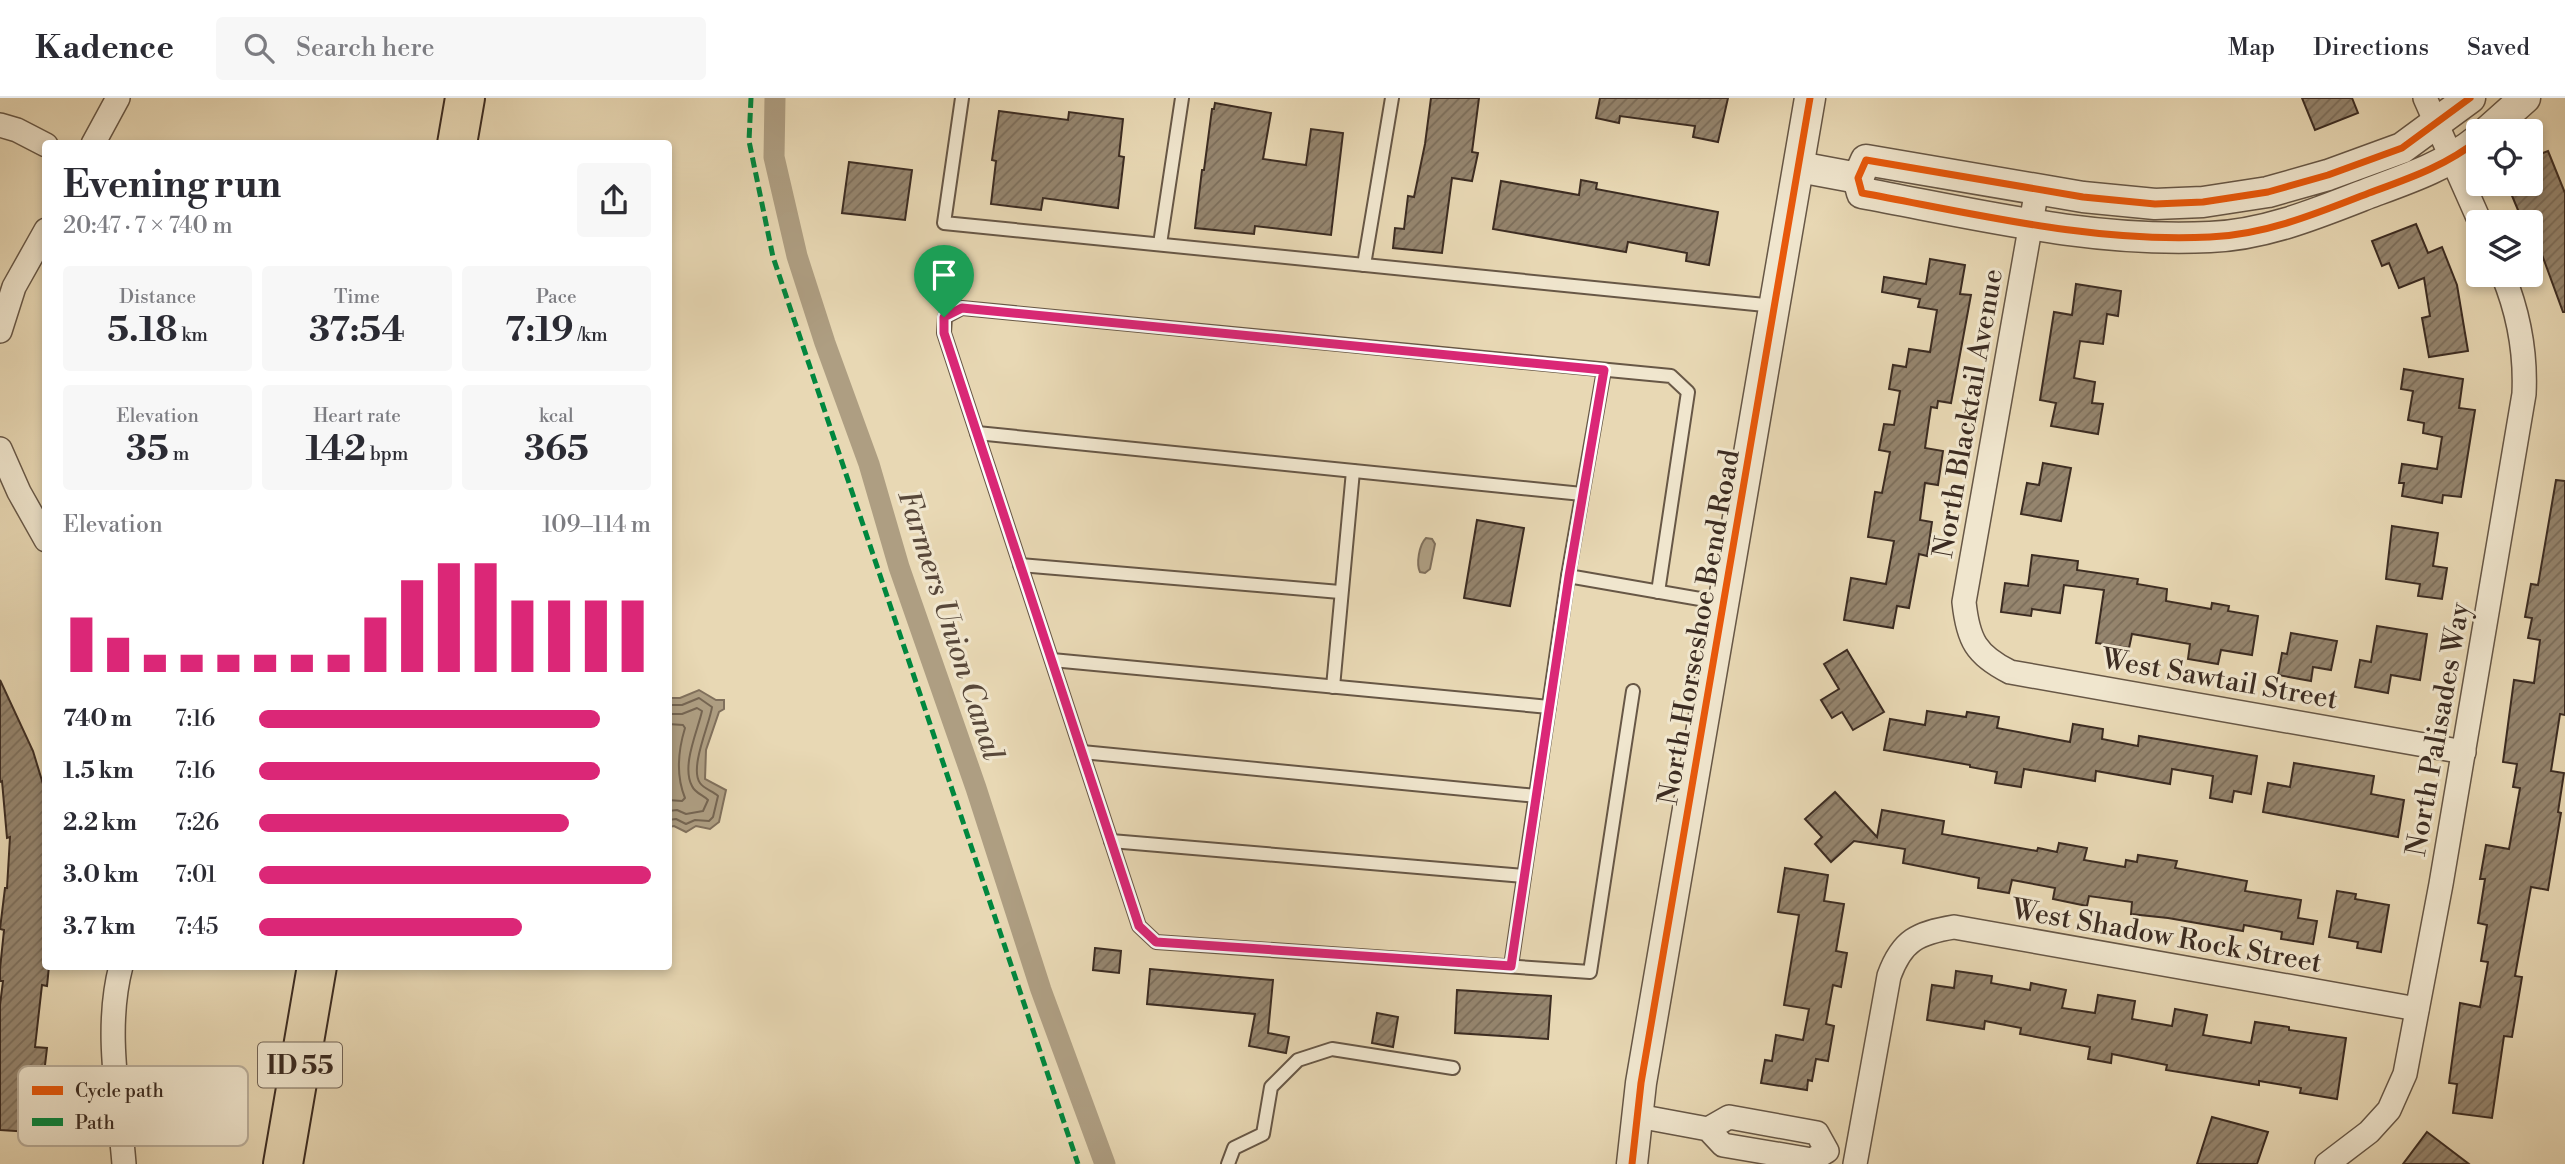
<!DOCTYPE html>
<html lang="en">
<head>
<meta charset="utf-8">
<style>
  body { margin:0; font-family:"Libre Bodoni",serif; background:#f7f7f7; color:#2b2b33; height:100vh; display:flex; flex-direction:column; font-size:26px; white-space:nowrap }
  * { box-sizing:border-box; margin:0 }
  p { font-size:23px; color:#7c7c81 }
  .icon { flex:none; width:38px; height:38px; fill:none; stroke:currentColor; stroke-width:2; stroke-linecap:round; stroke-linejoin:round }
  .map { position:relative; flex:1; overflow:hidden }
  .side { position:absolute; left:42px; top:42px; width:630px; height:830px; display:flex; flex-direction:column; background:#fff; border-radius:7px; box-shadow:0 4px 10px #0003 }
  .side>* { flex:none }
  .tools { position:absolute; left:2466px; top:21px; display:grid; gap:14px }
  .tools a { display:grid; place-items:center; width:77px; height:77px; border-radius:7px; background:#fff; box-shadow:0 4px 10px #0003; font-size:35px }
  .pin { position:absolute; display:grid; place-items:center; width:60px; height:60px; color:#fff; margin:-72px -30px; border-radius:50% 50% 50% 0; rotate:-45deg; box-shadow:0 0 7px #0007 }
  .pin .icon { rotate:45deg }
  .round { display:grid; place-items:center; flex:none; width:74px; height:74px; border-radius:7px; background:#f7f7f7 }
  .headline { display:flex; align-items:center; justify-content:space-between; height:119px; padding:0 21px }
  h1 { font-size:38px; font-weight:700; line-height:52px }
  .metrics { display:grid; grid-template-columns:repeat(3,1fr); gap:10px; height:119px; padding:7px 21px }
  .metrics div { display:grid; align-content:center; border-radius:7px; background:#f7f7f7; text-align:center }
  .metrics b { font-size:35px; font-weight:700 }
  .metrics small { font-size:19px; font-weight:400 }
  .metrics p { font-size:19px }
  .chart { height:196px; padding:14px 21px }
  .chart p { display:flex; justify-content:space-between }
  .chart svg { width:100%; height:126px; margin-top:7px; stroke:#db2777; stroke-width:6 }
  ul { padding:0 21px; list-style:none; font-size:23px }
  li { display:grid; grid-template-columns:112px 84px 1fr; align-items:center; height:52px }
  li i { height:18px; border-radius:9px; background:#db2777 }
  header { display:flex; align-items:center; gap:42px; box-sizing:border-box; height:98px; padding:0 35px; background:#fff; border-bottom:2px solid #e1e1e2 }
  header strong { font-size:33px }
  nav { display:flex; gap:38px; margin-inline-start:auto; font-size:24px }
  .search { width:490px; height:63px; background:#f7f7f7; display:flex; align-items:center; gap:18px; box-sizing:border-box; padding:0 24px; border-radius:7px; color:#7c7c81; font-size:26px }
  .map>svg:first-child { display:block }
  .water { fill:#ae9e82; stroke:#80705c; stroke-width:2 }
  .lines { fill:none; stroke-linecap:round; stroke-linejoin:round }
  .shore { stroke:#756552; stroke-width:2 }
  .canal { stroke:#ae9e82; stroke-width:21 }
  .building { fill:url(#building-hatch); stroke:#3c2c22; stroke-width:2 }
  .service-casing { stroke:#675746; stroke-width:16 }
  .minor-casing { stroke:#675746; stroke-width:26 }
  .tertiary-casing { stroke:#675746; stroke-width:33 }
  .trunk-casing { stroke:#3c2c22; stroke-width:42 }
  .service { stroke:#f0e6ce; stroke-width:12 }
  .minor { stroke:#f0e6ce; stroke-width:23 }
  .tertiary { stroke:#f0e6ce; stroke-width:30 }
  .trunk { stroke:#e8d8b4; stroke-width:38 }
  .quiet { stroke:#00873e; stroke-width:5; stroke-dasharray:10 5; stroke-linecap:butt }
  .cycleway-casing { stroke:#f0e6ce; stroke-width:11 }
  .cycleway { stroke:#e8590c; stroke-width:7 }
  .route-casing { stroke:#fff; stroke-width:14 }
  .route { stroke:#db2777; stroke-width:9 }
  .labels { text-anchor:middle; stroke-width:6; stroke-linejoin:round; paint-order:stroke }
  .shield { fill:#f0e6ce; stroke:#726456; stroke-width:2 }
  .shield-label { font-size:26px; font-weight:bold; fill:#3c2c22 }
  .street-label { font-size:28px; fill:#3c2c22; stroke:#f0e6ce }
  .water-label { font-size:30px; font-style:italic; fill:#58483a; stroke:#f0e6ce }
  .key { fill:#f0e6ce; stroke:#baae9a; stroke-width:2 }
  .key-label { font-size:19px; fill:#3c2c22 }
</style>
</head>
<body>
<header>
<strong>Kadence</strong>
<div class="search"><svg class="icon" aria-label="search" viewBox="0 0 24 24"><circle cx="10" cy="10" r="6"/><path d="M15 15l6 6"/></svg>Search here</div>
<nav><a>Map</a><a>Directions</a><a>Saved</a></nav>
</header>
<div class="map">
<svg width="2565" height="1066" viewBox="0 0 2565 1066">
  <defs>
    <pattern id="building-hatch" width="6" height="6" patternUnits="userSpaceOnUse" patternTransform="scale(1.75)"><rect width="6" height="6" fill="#95856e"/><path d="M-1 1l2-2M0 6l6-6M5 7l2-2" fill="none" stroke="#7b6d5a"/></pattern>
  </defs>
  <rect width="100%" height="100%" fill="#e8d8b4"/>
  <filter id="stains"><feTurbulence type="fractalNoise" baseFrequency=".00286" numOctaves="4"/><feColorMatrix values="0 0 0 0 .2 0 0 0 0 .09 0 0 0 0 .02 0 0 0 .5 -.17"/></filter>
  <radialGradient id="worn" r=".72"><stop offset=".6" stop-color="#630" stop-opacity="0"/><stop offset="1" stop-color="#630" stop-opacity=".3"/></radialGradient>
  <g class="water">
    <path d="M 1426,440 L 1432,441 L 1435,446 L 1430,471 L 1425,475 L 1420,474 C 1416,466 1419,447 1426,440 Z"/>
    <path d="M 699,592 L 716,602 L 724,602 L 724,611 L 719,614 L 706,652 L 705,681 L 726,692 L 719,724 L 710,731 L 696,728 L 686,734 L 674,728 L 669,729 L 669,600 L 680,600 Z"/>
  </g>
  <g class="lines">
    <g class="shore">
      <path d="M 668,607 L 682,607 L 699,600 L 712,609 C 710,625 689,670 700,685 C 704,691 713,693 718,698 L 713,719 L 709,723 L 695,722 L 686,726 L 676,721 L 668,722"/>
      <path d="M 668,616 L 682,616 L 697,610 L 702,613 C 698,632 681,668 692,688 C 695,695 703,697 708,702 L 703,713 L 686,716 L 677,712 L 668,713"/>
      <path d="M 668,626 L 683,627 L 685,630 C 678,653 676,678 685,700 L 682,703 L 668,702"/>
    </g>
    <path class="canal" d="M 775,0 L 774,59 L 797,158 L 825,245 L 869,366 L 899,469 L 976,690 L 1041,892 L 1105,1066"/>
  </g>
  <g class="building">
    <path d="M 1431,0 L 1479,0 L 1472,54 L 1478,55 L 1472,83 L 1452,80 L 1442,155 L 1393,150 L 1395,130 L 1404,131 L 1408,98 L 1414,99 L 1425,46 Z"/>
    <path d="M 1600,0 L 1728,0 L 1718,44 L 1693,39 L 1695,28 L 1620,18 L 1619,25 L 1596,20 Z"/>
    <path d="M 2302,0 L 2352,0 L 2358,15 L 2315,32 Z"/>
    <path d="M 1215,5 L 1271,15 L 1263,61 L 1306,67 L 1311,31 L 1343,35 L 1331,137 L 1255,128 L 1254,136 L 1195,130 L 1202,72 L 1204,72 L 1212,11 L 1214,11 Z"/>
    <path d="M 999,13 L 1068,22 L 1069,14 L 1123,21 L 1119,58 L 1124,59 L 1118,110 L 1043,100 L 1041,112 L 991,106 L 996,63 L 992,62 Z"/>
    <path d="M 2548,53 L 2565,95 L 2565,214 L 2563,214 L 2530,124 L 2529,122 L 2523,124 L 2510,93 L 2530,86 L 2530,60 Z"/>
    <path d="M 849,64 L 912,72 L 905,122 L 842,115 Z"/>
    <path d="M 1581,82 L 1597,85 L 1596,91 L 1718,114 L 1709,167 L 1686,163 L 1687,155 L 1628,144 L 1626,154 L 1493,131 L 1501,83 L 1579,97 Z"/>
    <path d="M 2416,126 L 2428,155 L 2442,149 L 2457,187 L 2468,253 L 2429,259 L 2422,220 L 2430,218 L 2424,180 L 2399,190 L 2389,165 L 2382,168 L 2372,143 Z"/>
    <path d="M 1930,161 L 1965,167 L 1960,196 L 1971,197 L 1951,305 L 1938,303 L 1937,310 L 1931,309 L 1925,350 L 1943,353 L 1938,387 L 1925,385 L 1920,422 L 1932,424 L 1927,458 L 1919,456 L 1909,510 L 1897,508 L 1893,530 L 1844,522 L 1851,480 L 1886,486 L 1894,443 L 1868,439 L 1875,394 L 1882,395 L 1890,354 L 1879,352 L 1884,326 L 1894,327 L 1900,293 L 1889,291 L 1893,267 L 1906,269 L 1909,251 L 1930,254 L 1937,212 L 1918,209 L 1920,201 L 1882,194 L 1884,179 L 1926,186 Z"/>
    <path d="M 2076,186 L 2121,193 L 2118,218 L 2107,216 L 2103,246 L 2080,243 L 2074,280 L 2095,284 L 2092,305 L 2103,306 L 2098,336 L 2051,328 L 2056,305 L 2040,302 L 2054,214 L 2072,217 Z"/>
    <path d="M 2404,271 L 2463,281 L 2459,310 L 2475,312 L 2461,399 L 2443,397 L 2442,405 L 2402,398 L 2404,385 L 2399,385 L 2402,366 L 2437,371 L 2442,339 L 2423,335 L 2424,325 L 2408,322 L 2413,293 L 2401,291 Z"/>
    <path d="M 2043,365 L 2071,370 L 2061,423 L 2021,416 L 2027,385 L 2039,387 Z"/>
    <path d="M 2556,382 L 2565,383 L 2565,617 L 2560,616 L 2551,673 L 2564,675 L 2558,714 L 2561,715 L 2548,792 L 2531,789 L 2515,878 L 2522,879 L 2512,939 L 2504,938 L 2492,1020 L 2453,1015 L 2457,986 L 2449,985 L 2460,905 L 2480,909 L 2488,864 L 2481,863 L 2487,827 L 2478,825 L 2485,781 L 2480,781 L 2486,747 L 2509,751 L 2520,690 L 2513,689 L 2517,666 L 2503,664 L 2509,619 L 2514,582 L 2534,585 L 2540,542 L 2528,540 L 2532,520 L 2525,519 L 2531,486 L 2538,487 Z"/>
    <path d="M 1477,422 L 1524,430 L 1510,508 L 1464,500 Z"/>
    <path d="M 2392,428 L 2438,435 L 2433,468 L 2447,470 L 2442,501 L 2418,498 L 2420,486 L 2386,481 Z"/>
    <path d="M 2032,457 L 2078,463 L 2077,472 L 2138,481 L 2137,486 L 2167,491 L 2166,503 L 2211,511 L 2212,505 L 2229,508 L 2228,513 L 2258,518 L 2252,557 L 2221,552 L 2218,566 L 2188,561 L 2190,546 L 2132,536 L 2129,550 L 2096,545 L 2104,492 L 2064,487 L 2060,515 L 2032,511 L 2031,518 L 2001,514 L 2005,485 L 2028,488 Z"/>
    <path d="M 2377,528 L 2427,536 L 2420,582 L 2391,577 L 2388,595 L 2355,589 L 2360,562 L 2371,564 Z"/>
    <path d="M 2291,535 L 2337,543 L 2331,572 L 2313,569 L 2311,583 L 2278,577 L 2282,555 L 2287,556 Z"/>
    <path d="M 1847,552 L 1884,614 L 1853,632 L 1842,614 L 1832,620 L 1821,602 L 1839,591 L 1824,566 Z"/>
    <path d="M 0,582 L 33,653 L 46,696 L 46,868 L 49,868 L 47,888 L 42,887 L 35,949 L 47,950 L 42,993 L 48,994 L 46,1035 L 0,1032 L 0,907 L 3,883 L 0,883 L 0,871 L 4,832 L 0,831 L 5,790 L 7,790 L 10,739 L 7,740 L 2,683 L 0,684 Z"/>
    <path d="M 1927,613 L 1966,619 L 1967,614 L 1999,619 L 1997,630 L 2070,644 L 2073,626 L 2103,631 L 2102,641 L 2138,648 L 2139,638 L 2257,658 L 2251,696 L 2234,693 L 2232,704 L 2210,700 L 2213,678 L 2172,671 L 2170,686 L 2096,673 L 2095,683 L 2024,671 L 2021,689 L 1995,685 L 1997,674 L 1970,669 L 1970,667 L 1884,652 L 1890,621 L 1925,627 Z"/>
    <path d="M 2294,665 L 2374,678 L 2371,696 L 2404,702 L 2398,739 L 2263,714 L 2268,685 L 2290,689 Z"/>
    <path d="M 1835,694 L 1877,739 L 1882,712 L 1944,723 L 1942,736 L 2037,753 L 2038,750 L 2057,754 L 2059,745 L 2087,750 L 2084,762 L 2125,769 L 2126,762 L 2137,764 L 2138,757 L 2177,763 L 2175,770 L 2247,783 L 2245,793 L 2301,802 L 2298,820 L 2317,823 L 2313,846 L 2281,841 L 2282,834 L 2244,827 L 2243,833 L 2168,820 L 2131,816 L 2132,804 L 2089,798 L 2087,808 L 2053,801 L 2055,790 L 2012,782 L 2009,795 L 1978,790 L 1979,780 L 1903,765 L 1905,751 L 1854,743 L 1831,764 L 1815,746 L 1822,739 L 1805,721 Z"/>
    <path d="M 1785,770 L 1828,777 L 1824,803 L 1844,806 L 1836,853 L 1847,855 L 1841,889 L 1833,887 L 1826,926 L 1834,928 L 1828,963 L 1816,961 L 1812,983 L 1808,982 L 1807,992 L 1761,985 L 1765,962 L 1772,963 L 1776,937 L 1803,942 L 1809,911 L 1784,907 L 1799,817 L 1778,814 Z"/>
    <path d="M 2337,793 L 2356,796 L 2355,801 L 2389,807 L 2381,854 L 2357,850 L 2358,844 L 2329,839 Z"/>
    <path d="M 1095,850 L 1121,853 L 1119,875 L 1093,872 Z"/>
    <path d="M 1150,871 L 1273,882 L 1268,935 L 1289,939 L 1286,955 L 1249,948 L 1255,916 L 1147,906 Z"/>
    <path d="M 1956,873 L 1992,878 L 1991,885 L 2030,892 L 2031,885 L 2066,892 L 2062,910 L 2095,915 L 2098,897 L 2135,903 L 2132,921 L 2172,928 L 2175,911 L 2207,917 L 2203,937 L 2251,945 L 2255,924 L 2289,929 L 2289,932 L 2346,940 L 2337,1001 L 2300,995 L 2301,990 L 2259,983 L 2259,987 L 2166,972 L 2167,967 L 2112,956 L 2111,965 L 2088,961 L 2090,949 L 2020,936 L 2021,930 L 1985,923 L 1984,931 L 1927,922 L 1932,887 L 1954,890 Z"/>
    <path d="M 1457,892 L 1551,898 L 1548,941 L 1455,935 Z"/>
    <path d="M 1377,915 L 1398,919 L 1393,949 L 1372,945 Z"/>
    <path d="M 2212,1019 L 2268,1034 L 2257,1066 L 2197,1066 Z"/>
    <path d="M 2427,1034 L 2469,1066 L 2403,1066 Z"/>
  </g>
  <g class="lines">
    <g class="service-casing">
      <g id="service">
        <path d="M 962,0 L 944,125 L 1775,208"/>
        <path d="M 1160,146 L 1182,0"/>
        <path d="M 1364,167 L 1392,0"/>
        <path d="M 1604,272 L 1568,478 L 1723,505"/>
        <path d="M 977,335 L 1582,396"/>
        <path d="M 1020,467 L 1340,494"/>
        <path d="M 1052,562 L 1549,609"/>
        <path d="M 1333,589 L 1353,373"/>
        <path d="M 1633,593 L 1590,874 L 1156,844 L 1139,828 L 944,235 L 945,219 L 962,210 L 1671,278 L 1688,294 L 1658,494"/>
        <path d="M 1082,654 L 1536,698"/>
        <path d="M 1111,743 L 1524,778"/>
        <path d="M 1511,868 L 1568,478"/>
        <path d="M 1228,1066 L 1234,1050 L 1263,1036 L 1271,989 L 1298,962 L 1332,951 L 1453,970"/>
      </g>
    </g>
    <g class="minor-casing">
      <g id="minor">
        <path d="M 2425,0 L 2480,124"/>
        <path d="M 0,27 L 17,32 L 46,47"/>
        <path d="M 93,46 L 118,0"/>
        <path d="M 2037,91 L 1964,504 C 1968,542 1976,557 2010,574 L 2464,654"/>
        <path d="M 0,233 L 14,189 L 46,132"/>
        <path d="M 0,351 L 19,394 L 46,442"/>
        <path d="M 121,868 C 104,932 119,1001 124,1066"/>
        <path d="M 1638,1018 L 1708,1031 L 1723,1047 L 1812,1062 L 1827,1053 L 1817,1035 L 1729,1019 L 1708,1031"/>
        <path d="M 1855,1066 L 1889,878 C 1902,842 1918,835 1954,829 L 2417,911"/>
        <path d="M 2327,1066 L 2369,1034 L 2389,1012 L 2405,976 L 2441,786 L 2524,296 C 2526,254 2519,216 2503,177"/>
      </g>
    </g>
    <g class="tertiary-casing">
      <g id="tertiary">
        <path d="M 2470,0 L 2402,50 L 2328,77 L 2268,94 L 2203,104 L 2155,106 L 2083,99 L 1866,62 L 1858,80 L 1862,95 C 1976,116 2093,145 2210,139 C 2265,137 2318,115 2369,95 C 2407,81 2446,68 2478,42"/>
        <path d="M 2488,33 L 2525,0"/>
        <path d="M 1799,69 L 1858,80"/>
        <path d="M 1632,1066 L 1641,985 L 1810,0"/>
      </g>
    </g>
    <g class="trunk-casing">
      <g id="trunk">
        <path d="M 457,46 L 465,0"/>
        <path d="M 283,1066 L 317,868"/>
      </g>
    </g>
    <use href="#service" class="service"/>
    <use href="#minor" class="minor"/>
    <use href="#tertiary" class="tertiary"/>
    <use href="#trunk" class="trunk"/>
    <path class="quiet" d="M 751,0 L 749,43 L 773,159 L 1078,1066"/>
    <g class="cycleway-casing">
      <g id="cycleway">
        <path d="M 2470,0 L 2402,50 L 2328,77 L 2268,94 L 2203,104 L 2155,106 L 2083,99 L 1866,62 L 1858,80 L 1862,95 C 1976,116 2093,145 2210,139 C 2265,137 2318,115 2369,95 C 2407,81 2446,68 2478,42"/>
        <path d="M 1632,1066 L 1641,985 L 1810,0"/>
      </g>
    </g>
    <use href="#cycleway" class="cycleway"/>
  </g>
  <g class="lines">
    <g class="route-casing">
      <path id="route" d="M 962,210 L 1604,272 L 1569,478 L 1511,868 L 1156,844 L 1139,828 L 944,235 L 944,219 Z"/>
    </g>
    <use href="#route" class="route"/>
  </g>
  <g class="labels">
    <rect class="shield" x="258" y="944.5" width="84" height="45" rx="5"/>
    <g class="shield-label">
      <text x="300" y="976">ID 55</text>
    </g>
    <g class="street-label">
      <text transform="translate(1967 315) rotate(-80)" y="10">North Blacktail Avenue</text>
      <text transform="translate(1698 529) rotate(-80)" y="10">North Horseshoe Bend Road</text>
      <text transform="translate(2220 580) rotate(10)" y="10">West Sawtail Street</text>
      <text transform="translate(2437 631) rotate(-80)" y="10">North Palisades Way</text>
      <text transform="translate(2167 837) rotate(10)" y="10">West Shadow Rock Street</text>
    </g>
    <g class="water-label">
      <text transform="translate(951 527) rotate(72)" y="10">Farmers Union Canal</text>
    </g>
  </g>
  <rect x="18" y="968" width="230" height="80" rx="10" class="key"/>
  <rect x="32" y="988" width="31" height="9" fill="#e8590c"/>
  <rect x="32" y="1020" width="31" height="8" fill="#00873e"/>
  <g class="key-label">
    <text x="75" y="999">Cycle path</text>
    <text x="75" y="1031">Path</text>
  </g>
  <rect width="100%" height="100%" filter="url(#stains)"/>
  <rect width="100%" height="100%" fill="url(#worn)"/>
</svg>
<div class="tools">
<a><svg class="icon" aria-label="locate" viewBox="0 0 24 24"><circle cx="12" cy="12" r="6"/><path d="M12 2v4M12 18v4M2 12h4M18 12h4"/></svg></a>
<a><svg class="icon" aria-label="layers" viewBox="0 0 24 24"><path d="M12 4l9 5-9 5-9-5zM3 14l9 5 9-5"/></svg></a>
</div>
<div class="pin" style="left:944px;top:219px;background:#1e9e55"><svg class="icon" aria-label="arrive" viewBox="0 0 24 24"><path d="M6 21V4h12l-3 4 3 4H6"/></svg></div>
<section class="side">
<div class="headline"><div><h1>Evening run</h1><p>20:47 · 7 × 740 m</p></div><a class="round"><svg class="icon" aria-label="share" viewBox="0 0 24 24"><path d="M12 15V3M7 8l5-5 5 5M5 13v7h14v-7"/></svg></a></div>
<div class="metrics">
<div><p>Distance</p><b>5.18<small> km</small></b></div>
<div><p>Time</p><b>37:54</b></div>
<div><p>Pace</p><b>7:19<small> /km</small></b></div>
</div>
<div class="metrics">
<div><p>Elevation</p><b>35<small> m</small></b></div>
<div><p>Heart rate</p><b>142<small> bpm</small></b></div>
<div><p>kcal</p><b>365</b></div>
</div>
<div class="chart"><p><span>Elevation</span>109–114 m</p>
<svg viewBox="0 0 160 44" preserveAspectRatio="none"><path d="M5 44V25M15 44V32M25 44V38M35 44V38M45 44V38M55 44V38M65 44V38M75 44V38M85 44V25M95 44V12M105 44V6M115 44V6M125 44V19M135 44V19M145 44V19M155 44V19"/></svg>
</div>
<ul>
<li><b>740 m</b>7:16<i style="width:87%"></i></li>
<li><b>1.5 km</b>7:16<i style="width:87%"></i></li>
<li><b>2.2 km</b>7:26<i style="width:79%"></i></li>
<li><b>3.0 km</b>7:01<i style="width:100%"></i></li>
<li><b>3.7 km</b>7:45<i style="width:67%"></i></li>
</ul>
</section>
</div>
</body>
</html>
